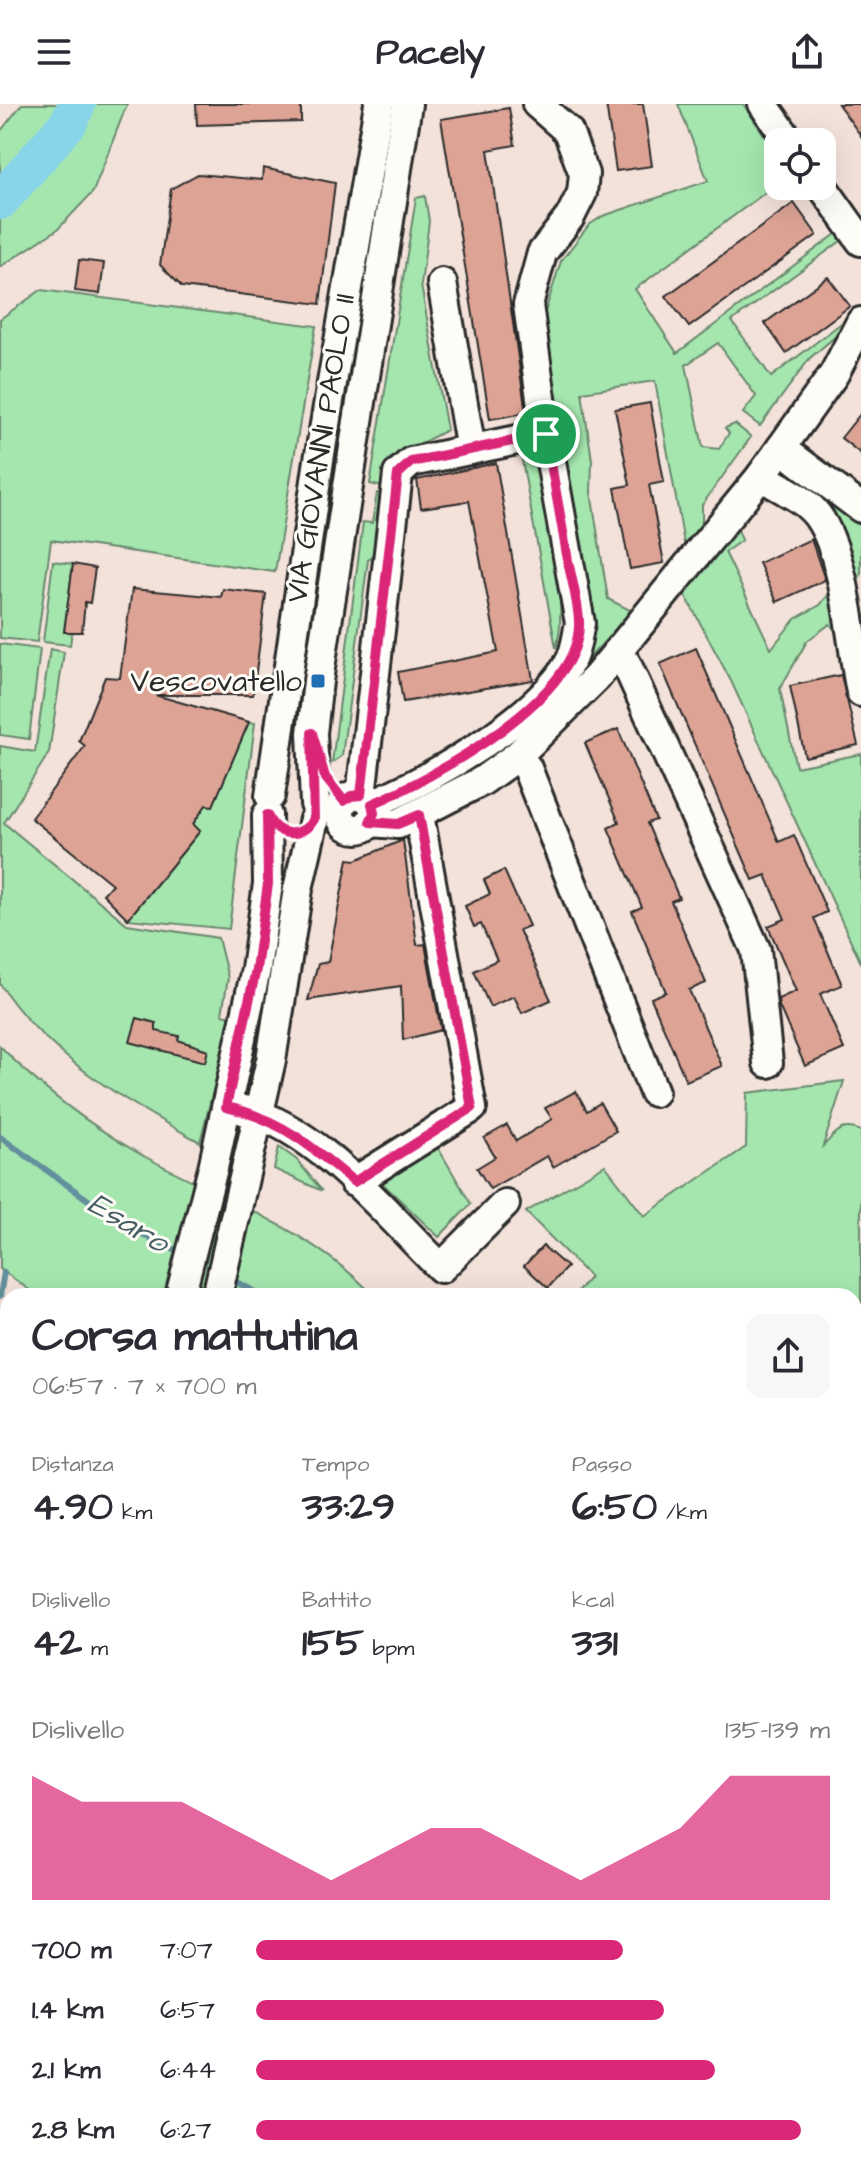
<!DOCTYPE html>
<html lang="it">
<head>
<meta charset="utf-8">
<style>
  body { margin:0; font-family:"Architects Daughter",sans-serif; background:#f7f7f7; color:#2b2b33; height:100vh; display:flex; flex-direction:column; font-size:30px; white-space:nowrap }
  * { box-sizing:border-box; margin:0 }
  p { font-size:26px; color:#7c7c81 }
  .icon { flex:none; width:44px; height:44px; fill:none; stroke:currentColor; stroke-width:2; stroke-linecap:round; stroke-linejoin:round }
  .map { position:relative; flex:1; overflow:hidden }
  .panel { position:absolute; left:0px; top:1184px; width:862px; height:888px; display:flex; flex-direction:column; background:#fff; border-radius:24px 24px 0 0; box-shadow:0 8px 32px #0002 }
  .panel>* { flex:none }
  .controls { position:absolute; left:764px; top:24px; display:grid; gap:16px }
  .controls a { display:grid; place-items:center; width:72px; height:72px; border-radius:16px; background:#fff; box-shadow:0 8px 32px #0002; font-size:40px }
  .pin { position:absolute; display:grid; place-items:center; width:68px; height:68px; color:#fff; margin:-34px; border:4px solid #fff; border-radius:50%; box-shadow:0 2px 8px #0007 }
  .round { display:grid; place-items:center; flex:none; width:84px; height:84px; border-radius:16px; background:#f7f7f7 }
  .headline { display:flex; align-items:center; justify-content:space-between; height:136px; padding:0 32px }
  h1 { font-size:44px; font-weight:700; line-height:60px }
  .stats { display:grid; grid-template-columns:repeat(3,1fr); gap:12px; height:136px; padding:8px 32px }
  .stats div { display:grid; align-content:center }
  .stats b { font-size:40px; font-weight:700 }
  .stats small { font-size:22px; font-weight:400 }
  .stats p { font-size:22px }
  .chart { height:224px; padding:16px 32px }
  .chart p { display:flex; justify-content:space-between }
  .chart svg { width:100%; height:144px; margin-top:8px; fill:#db2777; opacity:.7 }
  ul { padding:0 32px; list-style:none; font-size:26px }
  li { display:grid; grid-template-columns:128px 96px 1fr; align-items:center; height:60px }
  li i { height:20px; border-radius:10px; background:#db2777 }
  header { display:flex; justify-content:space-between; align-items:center; height:104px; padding:0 32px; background:#fff; font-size:36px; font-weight:700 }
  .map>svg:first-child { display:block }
  .green { fill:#a5e6af; stroke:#68886d; stroke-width:2 }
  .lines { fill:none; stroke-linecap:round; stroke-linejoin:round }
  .stream { stroke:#63909c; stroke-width:6 }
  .river { stroke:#88d4e8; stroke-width:38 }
  .building { fill:#dda496; stroke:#2b2b2b; stroke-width:2 }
  .minor-casing { stroke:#2b2b2b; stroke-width:34 }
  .minor { stroke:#fdfcf7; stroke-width:28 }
  .route-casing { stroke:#fff; stroke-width:16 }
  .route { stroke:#db2777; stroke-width:10 }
  .poi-dot { fill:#1f6fb2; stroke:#fdfcf7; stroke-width:3 }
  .labels { text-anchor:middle; stroke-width:6; stroke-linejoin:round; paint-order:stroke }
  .street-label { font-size:30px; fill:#2b2b2b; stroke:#fdfcf7 }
  .poi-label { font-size:30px; fill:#2b2b2b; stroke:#fdfcf7; text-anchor:end }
  .water-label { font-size:32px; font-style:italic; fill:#475e64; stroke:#fdfcf7 }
</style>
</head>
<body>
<header><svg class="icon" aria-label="menu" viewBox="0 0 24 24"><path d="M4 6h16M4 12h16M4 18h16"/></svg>Pacely<svg class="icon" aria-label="share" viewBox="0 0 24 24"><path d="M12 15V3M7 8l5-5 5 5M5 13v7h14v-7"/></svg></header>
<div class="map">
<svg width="861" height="2072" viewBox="0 0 861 2072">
  <rect width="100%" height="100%" fill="#f3e2da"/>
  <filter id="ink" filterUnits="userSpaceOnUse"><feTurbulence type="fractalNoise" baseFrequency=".0125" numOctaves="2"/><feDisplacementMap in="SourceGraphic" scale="16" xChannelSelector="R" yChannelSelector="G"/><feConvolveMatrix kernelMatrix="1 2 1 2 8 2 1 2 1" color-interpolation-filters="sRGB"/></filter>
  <g filter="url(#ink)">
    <g class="green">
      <path d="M 22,0 L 127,0 L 93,88 L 58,125 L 0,163 L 0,28 Z"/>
      <path d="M 678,0 L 743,0 L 778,51 L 778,79 L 635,185 L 677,249 L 840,127 L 845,134 L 732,217 L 771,273 L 844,217 L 837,231 L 810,254 L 760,322 L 743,309 L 756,292 L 718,239 L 686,261 L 703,343 L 719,345 L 729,329 L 725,324 L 735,320 L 751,333 L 702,401 L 702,425 L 685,445 L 655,277 L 582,288 L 592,356 L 591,388 L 608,495 L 632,507 L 581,563 L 591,517 L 554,286 L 545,208 L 561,157 L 589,121 L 603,112 L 708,77 Z"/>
      <path d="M 425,92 L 429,117 L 421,181 L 447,326 L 388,356 L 383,383 L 370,380 L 416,94 Z"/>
      <path d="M 41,186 L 316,222 L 275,468 L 51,436 L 37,538 L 0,534 L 0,215 Z"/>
      <path d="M 533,349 C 543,401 571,496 556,544 L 521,351 Z"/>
      <path d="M 796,372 L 861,422 L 861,470 L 853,487 L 792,378 Z"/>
      <path d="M 377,389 L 382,390 L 373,450 L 368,456 L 342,652 L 332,659 L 363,418 L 372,419 Z"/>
      <path d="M 737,423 L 742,436 L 725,448 L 771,545 L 795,515 L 820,501 L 835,483 L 838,531 L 830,520 L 807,537 L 780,585 L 796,663 L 861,650 L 861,859 L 731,577 L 683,487 Z"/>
      <path d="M 53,457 L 73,460 L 64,527 L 72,528 L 70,541 L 43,538 Z"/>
      <path d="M 0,540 L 40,545 L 29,635 L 0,631 Z"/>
      <path d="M 50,545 L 64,548 L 49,649 L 4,719 L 127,820 L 218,834 L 228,874 L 222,910 L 232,912 L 200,1038 C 126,998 47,952 0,880 L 0,642 L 35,648 Z"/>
      <path d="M 249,618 L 255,619 L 229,825 L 128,815 L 200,727 L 193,720 L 206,701 L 213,702 Z"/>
      <path d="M 0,942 C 41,985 88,1020 140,1050 C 220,1094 310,1124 374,1192 L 38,1192 L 0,1165 Z"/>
      <path d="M 844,977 L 823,1042 C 836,1030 840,1018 861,1027 L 861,1831 L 854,1828 L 854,1192 L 574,1192 L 590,1173 L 526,1108 L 605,1061 L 644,1112 L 746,1043 L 747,989 Z"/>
      <path d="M 437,1042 L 471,1100 L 439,1133 L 381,1078 Z"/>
      <path d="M 279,1043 L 297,1056 L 322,1087 L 274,1065 Z"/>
      <path d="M 0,1222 L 8,1227 L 8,1415 L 0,1413 Z"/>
      <path d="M 0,1644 L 8,1646 L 8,1731 L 0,1765 Z"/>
      <path d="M 405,2064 L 558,2064 L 563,2072 L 407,2072 Z"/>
    </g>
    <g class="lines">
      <g class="stream">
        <path d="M 0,1033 L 122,1120 L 183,1150"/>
        <path d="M 228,1174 L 264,1192"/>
        <path d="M 0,1192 L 4,1168"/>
        <path d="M 489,2064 L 491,2072"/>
        <path d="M 295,2072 L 298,2064"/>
      </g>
      <path class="river" d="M 0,97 L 69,18 L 77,0"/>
    </g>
    <g class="building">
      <path d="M 196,0 L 301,0 L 301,18 L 197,21 Z"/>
      <path d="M 606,0 L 643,0 L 652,62 L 616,67 Z"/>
      <path d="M 838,0 L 861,0 L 861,32 Z"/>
      <path d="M 509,4 L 515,41 L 488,46 L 526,309 L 490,315 L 441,15 Z"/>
      <path d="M 263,64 L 335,79 L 320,200 L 182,183 L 160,161 L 171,85 L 198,70 L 262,76 Z"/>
      <path d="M 794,99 L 817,131 L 689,223 L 666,192 Z"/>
      <path d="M 79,156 L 104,159 L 100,190 L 75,187 Z"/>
      <path d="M 828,173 L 850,202 L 786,249 L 765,219 Z"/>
      <path d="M 650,299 L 664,378 L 649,381 L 664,459 L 630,465 L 615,384 L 630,381 L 615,305 Z"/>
      <path d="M 861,309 L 861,350 L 841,334 Z"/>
      <path d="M 496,359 L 533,576 L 403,598 L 398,568 L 498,548 L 469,397 L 421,404 L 417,376 Z"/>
      <path d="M 811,435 L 825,476 L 777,498 L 759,459 Z"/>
      <path d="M 73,460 L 95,464 L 90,499 L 85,498 L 82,528 L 64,528 Z"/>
      <path d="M 132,485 L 221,493 L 223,485 L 266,490 L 253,591 L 155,591 L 249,618 L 213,702 L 206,701 L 193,720 L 200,727 L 128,815 L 103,790 L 112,780 L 31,714 L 85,642 L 79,637 L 105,573 L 120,574 Z"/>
      <path d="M 696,544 L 779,738 L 794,731 L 827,808 L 814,814 L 842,881 L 820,890 L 844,945 L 805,962 L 779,902 L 778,895 L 796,887 L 768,822 L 785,815 L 766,771 L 753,776 L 660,560 Z"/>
      <path d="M 841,571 L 858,641 L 805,653 L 790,582 Z"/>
      <path d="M 618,625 L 656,716 L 647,719 L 679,794 L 671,797 L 706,879 L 689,886 L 722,962 L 686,977 L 651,894 L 666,888 L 632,807 L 642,803 L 608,724 L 619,718 L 585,639 Z"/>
      <path d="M 403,736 L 417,841 L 425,840 L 441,926 L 403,936 L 401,882 L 308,896 L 318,860 L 328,858 L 348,755 L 356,756 Z"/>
      <path d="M 504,766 L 529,822 L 519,826 L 551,896 L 522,909 L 514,892 L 490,903 L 474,867 L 497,856 L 481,820 L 474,823 L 465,802 L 490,790 L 484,776 Z"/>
      <path d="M 137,914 L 156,919 L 156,927 L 179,932 L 178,936 L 208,946 L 205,958 L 130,938 Z"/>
      <path d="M 576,987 L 587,1007 L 600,999 L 616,1027 L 553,1063 L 547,1052 L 490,1085 L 477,1064 L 495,1053 L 484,1034 L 507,1021 L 516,1037 L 552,1015 L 545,1004 Z"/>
      <path d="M 543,1142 L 567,1163 L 548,1184 L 524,1162 Z"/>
    </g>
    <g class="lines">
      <g class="minor-casing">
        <g id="minor">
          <path d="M 763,0 L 790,38"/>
          <path d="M 822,82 L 861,137"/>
          <path d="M 442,179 L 471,346"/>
          <path d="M 781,344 L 861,404"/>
          <path d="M 761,372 C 778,383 804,394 817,411 C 846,450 851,540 861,588"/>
          <path d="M 616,551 L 626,559 L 756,846 L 768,959"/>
          <path d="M 517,652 L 527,664 L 654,988"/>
          <path d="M 361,691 L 398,370 L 411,358 L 546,330"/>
          <circle cx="357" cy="708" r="17"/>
          <path d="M 270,692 L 319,356 L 379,0"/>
          <path d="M 315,700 L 312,629 L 318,577 L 407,0"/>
          <path d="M 372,700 C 433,674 532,618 568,561 C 576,549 577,532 580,519 L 546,330 L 528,201 L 542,149 L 570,113 L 582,89 L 584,70 L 568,27 L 537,0"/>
          <path d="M 370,718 L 398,720 L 482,677 L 517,652 L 596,574 L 761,372 L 834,270 L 861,218"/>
          <path d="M 243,1006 C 317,1023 388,1112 441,1164 L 505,1100"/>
          <path d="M 354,1078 L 472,1004 L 419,711"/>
          <path d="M 180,1192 L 213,1064 L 256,865 L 268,780 L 267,711"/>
          <path d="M 217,1192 L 271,956 L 298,785 L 314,715"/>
          <path d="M 0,1883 L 8,1850"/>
          <path d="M 0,2007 L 8,1976"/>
        </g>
      </g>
      <use href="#minor" class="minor"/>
    </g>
  </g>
  <g class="lines" filter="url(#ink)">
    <g class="route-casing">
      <path id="route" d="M 546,330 C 553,373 561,415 568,457 C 572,477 578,498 579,517 C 583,594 432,674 372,700 L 374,709 L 370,718 L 398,720 L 419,711 L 472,1004 L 354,1078 C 313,1043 279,1014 226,1003 L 256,865 L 268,780 L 267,711 C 276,733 301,736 314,715 L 312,629 L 325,673 L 344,697 L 351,692 L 361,691 L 398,370 L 411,358 Z"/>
    </g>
    <use href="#route" class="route"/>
  </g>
  <rect class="poi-dot" x="310" y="569" width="16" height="16" rx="4"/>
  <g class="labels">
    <g class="street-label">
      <text transform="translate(320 344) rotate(-81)" y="10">VIA GIOVANNI PAOLO II</text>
    </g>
    <g class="poi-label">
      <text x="302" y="587">Vescovatello</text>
    </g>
    <g class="water-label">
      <text transform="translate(129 1118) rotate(31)" y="11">Esaro</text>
    </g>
  </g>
</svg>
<div class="controls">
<a><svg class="icon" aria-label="locate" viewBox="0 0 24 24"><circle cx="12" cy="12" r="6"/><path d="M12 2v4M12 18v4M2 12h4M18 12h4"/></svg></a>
</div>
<div class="pin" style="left:546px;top:330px;background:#1e9e55"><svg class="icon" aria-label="arrive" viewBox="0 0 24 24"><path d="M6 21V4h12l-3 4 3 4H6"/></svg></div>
<section class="panel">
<div class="headline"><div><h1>Corsa mattutina</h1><p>06:57 · 7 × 700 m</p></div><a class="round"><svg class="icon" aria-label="share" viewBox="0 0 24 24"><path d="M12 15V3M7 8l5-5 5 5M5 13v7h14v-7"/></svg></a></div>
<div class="stats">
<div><p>Distanza</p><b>4.90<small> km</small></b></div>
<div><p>Tempo</p><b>33:29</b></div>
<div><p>Passo</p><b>6:50<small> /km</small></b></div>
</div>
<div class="stats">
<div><p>Dislivello</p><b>42<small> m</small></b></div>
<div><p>Battito</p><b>155<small> bpm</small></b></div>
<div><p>kcal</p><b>331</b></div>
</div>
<div class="chart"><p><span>Dislivello</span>135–139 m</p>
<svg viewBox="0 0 160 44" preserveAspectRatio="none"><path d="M0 44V6L10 14L20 14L30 14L40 22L50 30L60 38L70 30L80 22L90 22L100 30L110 38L120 30L130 22L140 6L150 6L160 6V44z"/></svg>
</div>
<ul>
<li><b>700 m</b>7:07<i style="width:64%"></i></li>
<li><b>1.4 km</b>6:57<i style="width:71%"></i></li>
<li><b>2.1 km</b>6:44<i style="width:80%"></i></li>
<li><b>2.8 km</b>6:27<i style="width:95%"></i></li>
</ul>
</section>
</div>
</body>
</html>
